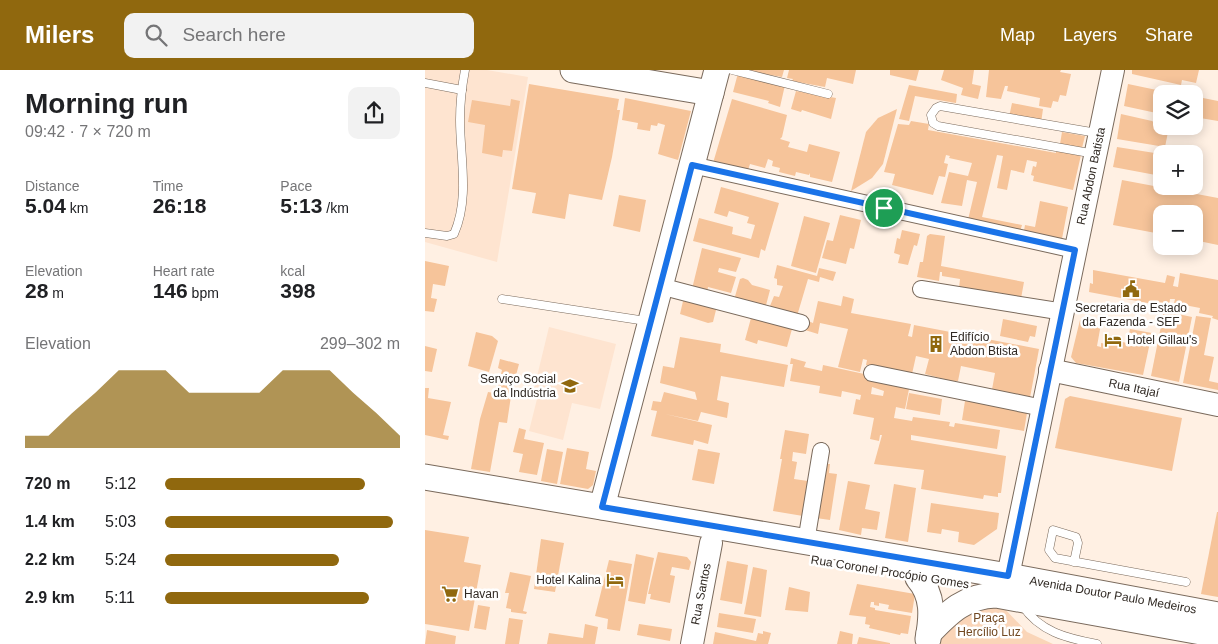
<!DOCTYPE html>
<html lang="en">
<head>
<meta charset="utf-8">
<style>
  body { margin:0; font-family:Helvetica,sans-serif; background:#f2f2f2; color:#202124; height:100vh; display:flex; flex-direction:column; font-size:19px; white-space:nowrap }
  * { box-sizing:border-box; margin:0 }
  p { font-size:16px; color:#757577 }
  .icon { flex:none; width:28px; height:28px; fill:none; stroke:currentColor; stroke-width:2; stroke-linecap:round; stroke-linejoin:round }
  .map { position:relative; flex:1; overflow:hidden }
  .sheet { display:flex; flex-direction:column; background:#fff; width:425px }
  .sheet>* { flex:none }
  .tools { position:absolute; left:728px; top:15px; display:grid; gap:10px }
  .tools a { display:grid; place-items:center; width:50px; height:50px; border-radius:10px; background:#fff; box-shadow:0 2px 12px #0003; font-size:25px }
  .pin { position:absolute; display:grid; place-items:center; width:42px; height:42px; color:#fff; margin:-21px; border:2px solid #fff; border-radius:50%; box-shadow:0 1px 5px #0007 }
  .round { display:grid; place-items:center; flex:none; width:52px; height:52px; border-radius:10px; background:#f2f2f2 }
  .head { display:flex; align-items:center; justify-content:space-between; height:85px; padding:0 25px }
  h1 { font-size:28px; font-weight:600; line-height:38px }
  .figures { display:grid; grid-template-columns:repeat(3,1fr); gap:8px; height:85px; padding:5px 25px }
  .figures div { display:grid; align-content:center }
  .figures b { font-size:21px; font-weight:600 }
  .figures small { font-size:14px; font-weight:400 }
  .figures p { font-size:14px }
  .chart { height:140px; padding:10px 25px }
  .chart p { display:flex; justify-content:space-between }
  .chart svg { width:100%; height:90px; margin-top:5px; fill:#90680e; opacity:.7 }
  ul { padding:0 25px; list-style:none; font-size:16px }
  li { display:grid; grid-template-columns:80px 60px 1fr; align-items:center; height:38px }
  li i { height:12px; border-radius:6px; background:#90680e }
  header { display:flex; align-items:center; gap:30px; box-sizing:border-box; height:70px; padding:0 25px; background:#90680e; color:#fff }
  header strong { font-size:24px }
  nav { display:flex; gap:28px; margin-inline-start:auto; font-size:18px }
  .search { width:350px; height:45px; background:#f2f2f2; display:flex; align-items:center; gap:12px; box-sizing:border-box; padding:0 18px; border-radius:10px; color:#757577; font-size:19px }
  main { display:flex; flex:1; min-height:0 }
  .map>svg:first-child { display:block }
  .built { fill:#fee4d0 }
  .green { fill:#fad5b8 }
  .building { fill:#f6c49a; fill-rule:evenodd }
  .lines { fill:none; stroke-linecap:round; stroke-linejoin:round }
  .lane-casing { stroke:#7a6a5c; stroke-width:9 }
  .street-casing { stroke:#7a6a5c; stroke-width:18 }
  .secondary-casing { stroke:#7a6a5c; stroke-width:24 }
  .primary-casing { stroke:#7a6a5c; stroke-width:27 }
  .lane { stroke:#fff; stroke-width:8 }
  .street { stroke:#fff; stroke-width:16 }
  .secondary { stroke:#fff; stroke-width:22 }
  .primary { stroke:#fff; stroke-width:25 }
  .route-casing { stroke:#fff; stroke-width:10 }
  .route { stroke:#1a73e8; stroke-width:6 }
  .labels { text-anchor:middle; stroke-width:5; stroke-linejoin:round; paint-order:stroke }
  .street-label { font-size:12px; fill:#302923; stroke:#fff }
  .poi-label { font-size:12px; fill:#302923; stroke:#fff; text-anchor:start }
  .park-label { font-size:12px; fill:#714821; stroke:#fff }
</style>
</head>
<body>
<header>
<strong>Milers</strong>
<div class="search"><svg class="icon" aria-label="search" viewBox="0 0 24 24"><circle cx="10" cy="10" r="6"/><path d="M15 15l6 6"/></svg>Search here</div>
<nav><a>Map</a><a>Layers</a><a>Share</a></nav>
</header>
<main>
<section class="sheet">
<div class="head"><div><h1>Morning run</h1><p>09:42 · 7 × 720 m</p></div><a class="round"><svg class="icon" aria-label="share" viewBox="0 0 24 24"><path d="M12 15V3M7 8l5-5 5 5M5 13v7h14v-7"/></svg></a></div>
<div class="figures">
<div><p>Distance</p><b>5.04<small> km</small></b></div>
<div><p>Time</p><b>26:18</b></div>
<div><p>Pace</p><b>5:13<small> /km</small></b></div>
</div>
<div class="figures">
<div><p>Elevation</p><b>28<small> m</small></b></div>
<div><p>Heart rate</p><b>146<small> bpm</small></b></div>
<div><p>kcal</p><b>398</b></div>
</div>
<div class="chart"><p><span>Elevation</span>299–302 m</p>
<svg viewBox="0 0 160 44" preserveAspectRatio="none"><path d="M0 44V38L10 38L20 27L30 17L40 6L50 6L60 6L70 17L80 17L90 17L100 17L110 6L120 6L130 6L140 17L150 27L160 38V44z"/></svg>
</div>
<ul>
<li><b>720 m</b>5:12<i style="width:85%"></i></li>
<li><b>1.4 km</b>5:03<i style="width:97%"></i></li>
<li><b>2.2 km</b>5:24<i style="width:74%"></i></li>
<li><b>2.9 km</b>5:11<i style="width:87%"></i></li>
</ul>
</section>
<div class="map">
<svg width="793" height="574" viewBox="0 0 793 574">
  <rect width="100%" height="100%" fill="#fff0e3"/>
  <g class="built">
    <path d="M 0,0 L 62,0 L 103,7 L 72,192 L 0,172 Z"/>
    <path d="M 124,257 L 191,274 L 175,339 L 147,333 L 138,370 L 104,361 L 113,325 L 108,323 Z"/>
  </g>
  <path class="green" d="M 561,534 L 577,536 L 602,562 L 628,574 L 514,574 C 524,553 540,542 561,534 Z"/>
  <g class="building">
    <path d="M 318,0 L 359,0 L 357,7 Z"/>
    <path d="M 364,0 L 431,0 L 428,14 L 402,8 L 400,17 L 367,11 L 368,9 L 362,8 Z"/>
    <path d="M 465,0 L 494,0 L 491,11 L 465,5 Z"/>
    <path d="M 519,0 L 549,0 L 547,14 L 556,16 L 553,29 L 536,25 L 538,18 L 516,10 Z"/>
    <path d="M 564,0 L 636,0 L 635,2 L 646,4 L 641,26 L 635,25 L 633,32 L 628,31 L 626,38 L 614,36 L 615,28 L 582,21 L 583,16 L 580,16 L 576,29 L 561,27 Z"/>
    <path d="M 707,0 L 774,0 L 771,13 L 757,10 L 756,15 L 707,4 Z"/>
    <path d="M 313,3 L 360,15 L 355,37 L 343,33 L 344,31 L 308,22 Z"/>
    <path d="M 104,14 L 194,29 L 192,40 L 195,40 L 187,87 L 177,130 L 144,124 L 140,149 L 107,143 L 111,123 L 87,119 Z"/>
    <path d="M 703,14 L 746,23 L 736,24 L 736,44 L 699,36 Z"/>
    <path d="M 484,15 L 532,24 L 531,33 L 490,26 L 484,51 L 474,49 Z"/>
    <path d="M 371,21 L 411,28 L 406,49 L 377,40 L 376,42 L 366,39 Z"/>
    <path d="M 773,27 L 793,31 L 793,51 L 769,47 Z"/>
    <path d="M 200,28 L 266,41 L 253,90 L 233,84 L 240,55 L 233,53 L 232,56 L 226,55 L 225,61 L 212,59 L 213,53 L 197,50 Z"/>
    <path d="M 86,29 L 95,31 L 87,81 L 78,80 L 77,87 L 57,83 L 60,55 L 43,52 L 47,30 L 85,36 Z"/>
    <path d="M 307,29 L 362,45 L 357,67 L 355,69 L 365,72 L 363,77 L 382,82 L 384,74 L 415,82 L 407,112 L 385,107 L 385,103 L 384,105 L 371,102 L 370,106 L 354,102 L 355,98 L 347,96 L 348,91 L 343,89 L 340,98 L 325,94 L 322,103 L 288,93 Z"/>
    <path d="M 587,33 L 618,39 L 616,53 L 584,47 Z"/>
    <path d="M 472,39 L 458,94 L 447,108 L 426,121 L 441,62 L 453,48 Z"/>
    <path d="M 696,44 L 727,51 L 743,62 L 740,77 L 692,69 Z"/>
    <path d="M 486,51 L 504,54 L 503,60 L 631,83 L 631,80 L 656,85 L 648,120 L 608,111 L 609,106 L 606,105 L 608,96 L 611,97 L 612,92 L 602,90 L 599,103 L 586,100 L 582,120 L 572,118 L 578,86 L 572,85 L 557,147 L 597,155 L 594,165 L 542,154 L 552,112 L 542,110 L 537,136 L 516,133 L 524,102 L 543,106 L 547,93 L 524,88 L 525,86 L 521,85 L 519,93 L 523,94 L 520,107 L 514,106 L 508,125 L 467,115 L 470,104 L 459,102 L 473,54 L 484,55 Z"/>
    <path d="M 637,62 L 660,66 L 657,78 L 635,74 Z"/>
    <path d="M 692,77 L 736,84 L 736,106 L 688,97 Z"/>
    <path d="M 697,110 L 793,128 L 793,175 L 769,170 L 769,144 L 736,144 L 736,164 L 688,155 Z"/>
    <path d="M 296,117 L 354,133 L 340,181 L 336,179 L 334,188 L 268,171 L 274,148 L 308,157 L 307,164 L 326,169 L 330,155 L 322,153 L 324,147 L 304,141 L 302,147 L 289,143 Z"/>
    <path d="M 194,125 L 221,130 L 215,162 L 188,156 Z"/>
    <path d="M 615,131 L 643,137 L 636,174 L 598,166 L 600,155 L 610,157 Z"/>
    <path d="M 415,145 L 436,150 L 429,179 L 425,178 L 421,194 L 397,188 L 402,170 L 408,171 Z"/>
    <path d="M 379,146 L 405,153 L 391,203 L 366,196 Z"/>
    <path d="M 477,160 L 495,164 L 492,176 L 489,175 L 483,195 L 473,193 L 475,185 L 469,183 L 472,168 L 475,169 Z"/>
    <path d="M 505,164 L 520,166 L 516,196 L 599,212 L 595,234 L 534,218 L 535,209 L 517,206 L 517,202 L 515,202 L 514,211 L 492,207 L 495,192 L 498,192 L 502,166 Z"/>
    <path d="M 277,178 L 316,188 L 311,202 L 294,198 L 293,202 L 311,207 L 306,223 L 283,217 L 282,223 L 267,219 Z"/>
    <path d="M 0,191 L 24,196 L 20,216 L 8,214 L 6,228 L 12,229 L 9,242 L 0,241 Z"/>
    <path d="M 352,195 L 392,206 L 394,198 L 411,202 L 408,211 L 395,207 L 394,212 L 383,209 L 372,246 L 345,236 L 349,226 L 354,227 L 358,216 L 352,215 L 352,209 L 349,208 Z"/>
    <path d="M 668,200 L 740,213 L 742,205 L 750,207 L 748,216 L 753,217 L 755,203 L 793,210 L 793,250 L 787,248 L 788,246 L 774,243 L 775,238 L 749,233 L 750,229 L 745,229 L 744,237 L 664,222 L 665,213 L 668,214 Z"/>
    <path d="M 318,208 L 323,210 L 327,215 L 345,220 L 340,239 L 309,230 L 315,209 Z"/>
    <path d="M 418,226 L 429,229 L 426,243 L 486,254 L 483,266 L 487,267 L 489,255 L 614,279 L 604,333 L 566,325 L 570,303 L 536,296 L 533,311 L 530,311 L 530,314 L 519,312 L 519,309 L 500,304 L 504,289 L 491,286 L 487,304 L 441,295 L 442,290 L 438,289 L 435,302 L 413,297 L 423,259 L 395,253 L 393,264 L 380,260 L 383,251 L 388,253 L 393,231 L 416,236 Z"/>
    <path d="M 259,227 L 292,236 L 288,252 L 283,253 L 255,244 Z"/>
    <path d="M 739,241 L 767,247 L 754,312 L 726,306 Z"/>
    <path d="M 771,246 L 786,248 L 779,285 L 789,287 L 784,311 L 793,313 L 793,320 L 758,313 Z"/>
    <path d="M 326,248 L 367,259 L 362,277 L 333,270 L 332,274 L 320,270 Z"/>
    <path d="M 578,249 L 612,256 L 610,267 L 605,266 L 603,272 L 575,266 Z"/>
    <path d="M 655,250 L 676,254 L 672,276 L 676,277 L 676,273 L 682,274 L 683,269 L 702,273 L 705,259 L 727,263 L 718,305 L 651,293 L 646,287 Z"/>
    <path d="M 51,262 L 67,266 L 73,271 L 64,302 L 43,296 Z"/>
    <path d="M 255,267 L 296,274 L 295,282 L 363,295 L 359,317 L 296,306 L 292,330 L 304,333 L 302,348 L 276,342 L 273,351 L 240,344 L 287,355 L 283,374 L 269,370 L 268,375 L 226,366 L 232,341 L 226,340 L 228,331 L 236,332 L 239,322 L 272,330 L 270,322 L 235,313 L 238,296 L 249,298 Z"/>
    <path d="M 0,276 L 12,279 L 7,302 L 0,301 Z"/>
    <path d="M 366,288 L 381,292 L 379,297 L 397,301 L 398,295 L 485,314 L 480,339 L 471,337 L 469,348 L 487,351 L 488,347 L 525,352 L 524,356 L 529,357 L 530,353 L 575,360 L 572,379 L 486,365 L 486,370 L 581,386 L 576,423 L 573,423 L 573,427 L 559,425 L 558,429 L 496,419 L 499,400 L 449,394 L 457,365 L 455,365 L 454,371 L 445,369 L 449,348 L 428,344 L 431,329 L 435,330 L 436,325 L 417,321 L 416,327 L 394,323 L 395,316 L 365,311 L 368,294 L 365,294 ZM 447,317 L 459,321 L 458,326 L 446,324 Z"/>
    <path d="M 75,289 L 94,294 L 86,324 L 72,320 L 77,300 L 73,298 Z"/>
    <path d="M 0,318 L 4,318 L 3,328 L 26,332 L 18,365 L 24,366 L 23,370 L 0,365 Z"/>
    <path d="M 63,322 L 86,326 L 82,353 L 74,352 L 65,402 L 46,399 L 55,349 Z"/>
    <path d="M 484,323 L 517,329 L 515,345 L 481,339 Z"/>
    <path d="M 645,326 L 757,348 L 747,401 L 630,378 L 640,329 Z"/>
    <path d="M 550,327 L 603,337 L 599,361 L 537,350 L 540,331 L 549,332 Z"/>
    <path d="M 94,358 L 101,360 L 99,369 L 119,373 L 112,405 L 94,402 L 98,384 L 88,382 Z"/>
    <path d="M 360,360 L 384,364 L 381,384 L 368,382 L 367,391 L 372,392 L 369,409 L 383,411 L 378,446 L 348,441 L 357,389 L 355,389 Z"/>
    <path d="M 142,378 L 164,382 L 161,399 L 171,401 L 168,415 L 163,419 L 135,414 Z"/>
    <path d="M 122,379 L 138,382 L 132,414 L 116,411 Z"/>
    <path d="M 273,379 L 295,383 L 289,414 L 267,410 Z"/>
    <path d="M 399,394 L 405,394 L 404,403 L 412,404 L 405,450 L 391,448 Z"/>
    <path d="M 423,411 L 445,415 L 440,439 L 455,442 L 452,460 L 437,458 L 436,465 L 414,460 Z"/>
    <path d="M 469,414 L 491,418 L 483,472 L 460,468 Z"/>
    <path d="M 506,433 L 574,443 L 572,459 L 549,475 L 533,472 L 534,462 L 517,459 L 516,464 L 502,462 Z"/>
    <path d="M 792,442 L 793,442 L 793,527 L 776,524 Z"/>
    <path d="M 0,460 L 44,467 L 39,492 L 56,495 L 44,561 L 0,554 Z"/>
    <path d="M 116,469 L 139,473 L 130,522 L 109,519 Z"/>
    <path d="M 233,482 L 262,487 L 266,492 L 264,500 L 247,497 L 245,505 L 250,506 L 245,533 L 225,529 L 226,524 L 223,524 Z"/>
    <path d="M 211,484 L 229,488 L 220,534 L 203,531 Z"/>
    <path d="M 184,490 L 207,494 L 195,561 L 182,559 L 183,549 L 170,546 Z"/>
    <path d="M 302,491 L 323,495 L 317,534 L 295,530 Z"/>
    <path d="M 328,497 L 342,500 L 336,547 L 319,544 Z"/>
    <path d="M 85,502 L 106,506 L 98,541 L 102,542 L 101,544 L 86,542 L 86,539 L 81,538 L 84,523 L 80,523 Z"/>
    <path d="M 432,514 L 490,524 L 487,543 L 463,539 L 464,535 L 454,533 L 454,536 L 449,535 L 449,532 L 446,532 L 445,537 L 450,538 L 450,540 L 486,546 L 483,564 L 476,563 L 475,565 L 444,558 L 445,555 L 440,554 L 441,547 L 424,545 Z"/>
    <path d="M 364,517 L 385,522 L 383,542 L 360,540 Z"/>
    <path d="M 53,535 L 65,537 L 61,560 L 49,558 Z"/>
    <path d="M 294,543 L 331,549 L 328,563 L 292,557 Z"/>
    <path d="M 84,548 L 98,550 L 94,574 L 80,574 Z"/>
    <path d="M 160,554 L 173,557 L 170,574 L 122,574 L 124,563 L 158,568 Z"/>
    <path d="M 214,554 L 247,559 L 245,571 L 212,565 Z"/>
    <path d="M 2,560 L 31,566 L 30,574 L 0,574 Z"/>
    <path d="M 338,561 L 346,563 L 343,574 L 288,574 L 290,562 L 331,571 L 333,563 L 338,564 Z"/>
    <path d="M 415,561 L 428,564 L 427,574 L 412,574 Z"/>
    <path d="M 434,567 L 465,573 L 465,574 L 432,574 Z"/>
  </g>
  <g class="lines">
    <g class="lane-casing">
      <g id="lane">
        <path d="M 307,0 L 403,24"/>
        <path d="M 0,13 L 37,20"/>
        <path d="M 670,84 L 513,56 L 508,53 L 506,45 L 511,38 L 515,36 L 672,63"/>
        <path d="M 0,163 L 22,166 L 29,164 C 45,128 35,87 35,50 C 35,33 37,16 40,0"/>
        <path d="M 77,229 L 221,251"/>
        <path d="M 649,492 L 653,473 L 651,467 L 628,460 L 624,480 L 630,488 L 761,512"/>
        <path d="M 597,535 C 615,562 641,568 672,574"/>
      </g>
    </g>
    <g class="street-casing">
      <g id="street">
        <path d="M 267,95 L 650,180"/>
        <path d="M 235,216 L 376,253"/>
        <path d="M 496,219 L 639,242"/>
        <path d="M 447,303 L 618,338"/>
        <path d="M 381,472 L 396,381"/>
      </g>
    </g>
    <g class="secondary-casing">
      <g id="secondary">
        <path d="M 625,300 L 793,335"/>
        <path d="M 583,506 L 688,0"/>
        <path d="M 267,574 L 286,473"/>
      </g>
    </g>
    <g class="primary-casing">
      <g id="primary">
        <path d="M 148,0 L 286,23"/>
        <path d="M 0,407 L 583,506 L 793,545"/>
        <path d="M 177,437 L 292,0"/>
        <path d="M 493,508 C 509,526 507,547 503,569"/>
        <path d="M 504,563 C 524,542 540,526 571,525 L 793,565"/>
      </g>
    </g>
    <use href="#lane" class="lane"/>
    <use href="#street" class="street"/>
    <use href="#secondary" class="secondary"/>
    <use href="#primary" class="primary"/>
  </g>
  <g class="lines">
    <g class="route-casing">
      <path id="route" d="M 267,95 L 650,180 L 583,506 L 177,437 Z"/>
    </g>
    <use href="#route" class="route"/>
  </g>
  <defs>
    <g id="civic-bare" transform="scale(1.35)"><path d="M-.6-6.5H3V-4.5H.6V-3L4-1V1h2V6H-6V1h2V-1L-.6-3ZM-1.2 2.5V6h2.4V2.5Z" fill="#90680e" stroke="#fff" stroke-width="2.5" paint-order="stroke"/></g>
    <g id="hotel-bare" transform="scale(1.35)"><path d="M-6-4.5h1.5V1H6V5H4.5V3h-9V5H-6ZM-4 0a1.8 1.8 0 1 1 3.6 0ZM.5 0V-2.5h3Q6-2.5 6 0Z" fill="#90680e" stroke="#fff" stroke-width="2.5" paint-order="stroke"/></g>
    <g id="building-bare" transform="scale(1.35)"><path d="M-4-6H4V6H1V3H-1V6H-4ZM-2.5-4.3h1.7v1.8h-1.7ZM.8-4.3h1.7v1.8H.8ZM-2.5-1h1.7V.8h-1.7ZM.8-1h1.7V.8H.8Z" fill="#90680e" stroke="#fff" stroke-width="2.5" paint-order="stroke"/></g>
    <g id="university-bare" transform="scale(1.35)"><path d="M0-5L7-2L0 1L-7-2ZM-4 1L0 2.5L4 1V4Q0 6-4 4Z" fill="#90680e" stroke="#fff" stroke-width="2.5" paint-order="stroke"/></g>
    <g id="supermarket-bare" transform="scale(1.35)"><path d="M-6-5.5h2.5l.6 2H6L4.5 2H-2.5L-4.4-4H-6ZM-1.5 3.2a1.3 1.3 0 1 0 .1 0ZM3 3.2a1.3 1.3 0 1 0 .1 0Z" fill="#90680e" stroke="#fff" stroke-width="2.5" paint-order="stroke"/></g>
  </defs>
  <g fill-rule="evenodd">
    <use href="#civic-bare" x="706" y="219"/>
    <use href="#hotel-bare" x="688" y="270"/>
    <use href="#building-bare" x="511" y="274"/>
    <use href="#university-bare" x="145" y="316"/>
    <use href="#hotel-bare" x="190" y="510"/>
    <use href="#supermarket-bare" x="25" y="524"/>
  </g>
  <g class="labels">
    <g class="street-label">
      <text transform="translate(666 106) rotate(-78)" y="4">Rua Abdon Batista</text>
      <text transform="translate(709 318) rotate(12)" y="4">Rua Itajaí</text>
      <text transform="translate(465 502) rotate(9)" y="4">Rua Coronel Procópio Gomes</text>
      <text transform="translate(276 524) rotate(-79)" y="4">Rua Santos</text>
      <text transform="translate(688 525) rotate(10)" y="4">Avenida Doutor Paulo Medeiros</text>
    </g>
    <g class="poi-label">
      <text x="706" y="242" text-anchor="middle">Secretaria de Estado<tspan x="706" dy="14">da Fazenda - SEF</tspan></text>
      <text x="525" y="271">Edifício<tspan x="525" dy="14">Abdon Btista</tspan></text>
      <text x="702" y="274">Hotel Gillau's</text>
      <text x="131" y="313" text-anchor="end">Serviço Social<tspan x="131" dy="14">da Indústria</tspan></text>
      <text x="176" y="514" text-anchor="end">Hotel Kalina</text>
      <text x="39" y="528">Havan</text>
    </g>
    <g class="park-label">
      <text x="564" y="552">Praça<tspan x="564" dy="14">Hercílio Luz</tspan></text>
    </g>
  </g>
</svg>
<div class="tools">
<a><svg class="icon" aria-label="layers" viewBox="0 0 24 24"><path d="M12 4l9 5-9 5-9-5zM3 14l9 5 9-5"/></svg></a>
<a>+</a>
<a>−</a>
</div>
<div class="pin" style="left:459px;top:138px;background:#1e9e55"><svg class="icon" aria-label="arrive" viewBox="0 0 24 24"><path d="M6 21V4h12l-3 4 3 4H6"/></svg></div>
</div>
</main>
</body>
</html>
